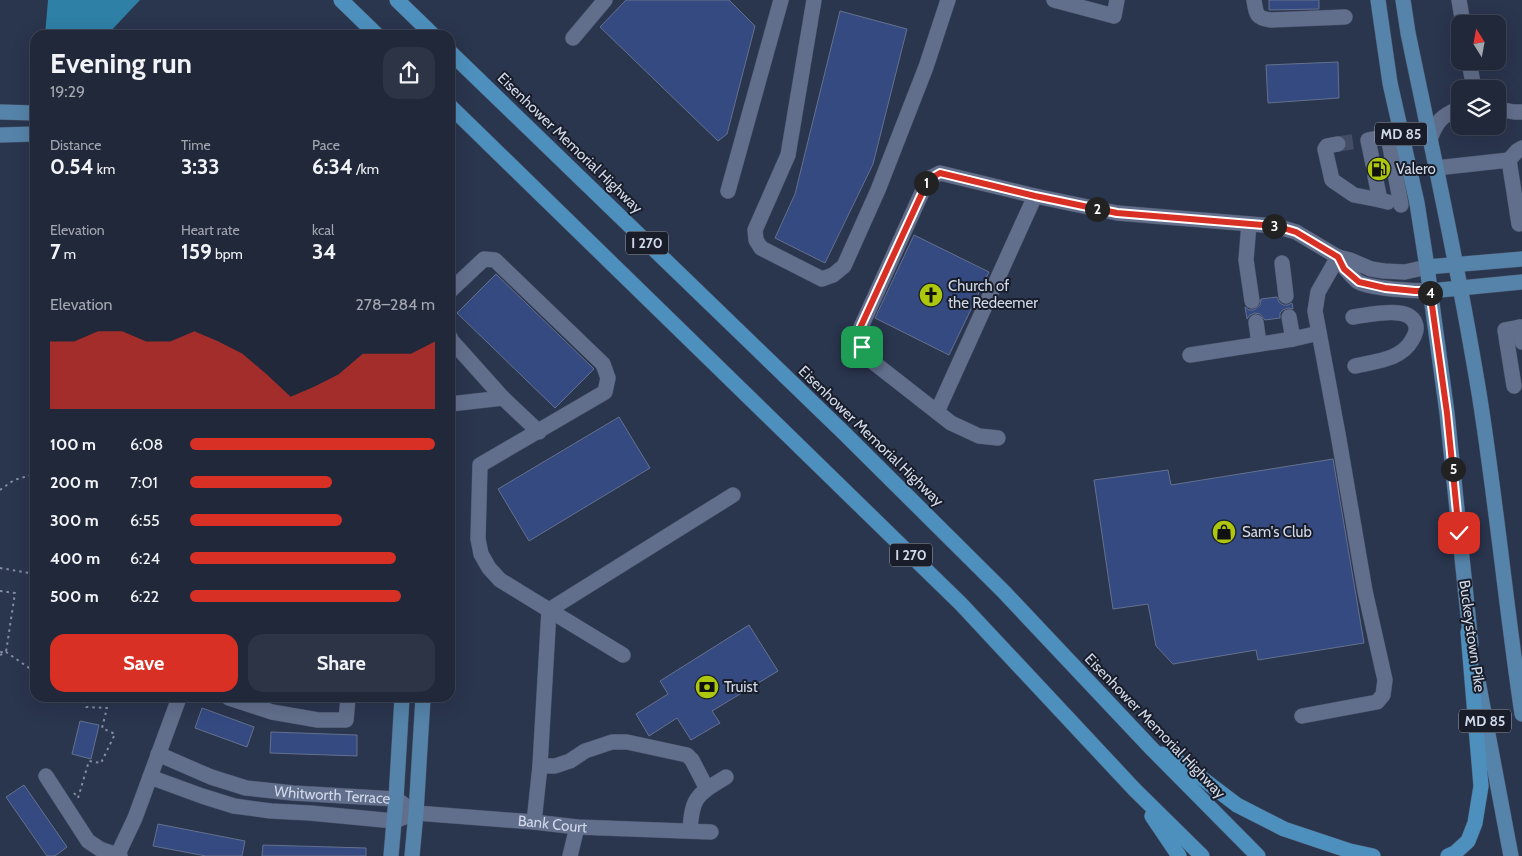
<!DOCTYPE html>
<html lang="en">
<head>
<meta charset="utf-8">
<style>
  body { margin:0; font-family:Cabin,sans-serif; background:#2d3445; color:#f1f3f6; height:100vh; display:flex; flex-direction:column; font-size:19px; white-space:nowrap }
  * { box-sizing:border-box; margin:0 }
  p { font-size:16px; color:#a2a6af }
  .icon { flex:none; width:28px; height:28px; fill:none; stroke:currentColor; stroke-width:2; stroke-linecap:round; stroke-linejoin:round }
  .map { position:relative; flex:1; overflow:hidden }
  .details { position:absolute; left:30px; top:30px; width:425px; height:672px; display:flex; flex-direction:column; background:#20283a; border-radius:15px; box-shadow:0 5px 20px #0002,0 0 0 1px #3d4454 }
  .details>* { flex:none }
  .needle { width:32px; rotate:349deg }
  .buttons { position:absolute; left:1451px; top:15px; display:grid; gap:10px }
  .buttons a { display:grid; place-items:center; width:55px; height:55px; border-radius:10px; background:#20283a; box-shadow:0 5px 20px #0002,0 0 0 1px #3d4454; font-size:25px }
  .pin { position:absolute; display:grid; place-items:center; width:42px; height:42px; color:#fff; margin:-21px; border-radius:10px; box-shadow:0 2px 8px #0006 }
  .km { position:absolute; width:25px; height:25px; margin:-12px; border-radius:50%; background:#222; color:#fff; font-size:14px; line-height:25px; text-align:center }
  .round { display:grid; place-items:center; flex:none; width:52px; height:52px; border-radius:15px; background:#2d3445 }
  .overview { display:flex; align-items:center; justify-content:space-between; height:85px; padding:0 20px }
  h1 { font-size:28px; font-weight:800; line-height:38px }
  .metrics { display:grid; grid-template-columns:repeat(3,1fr); gap:8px; height:85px; padding:5px 20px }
  .metrics div { display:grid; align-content:center }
  .metrics b { font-size:21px; font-weight:800 }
  .metrics small { font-size:14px; font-weight:400 }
  .metrics p { font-size:14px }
  .chart { height:140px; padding:10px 20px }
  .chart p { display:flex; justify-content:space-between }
  .chart svg { width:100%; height:90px; margin-top:5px; fill:#d93025; opacity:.7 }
  .action { display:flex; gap:10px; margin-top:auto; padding:10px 20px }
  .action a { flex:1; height:58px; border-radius:15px; background:#d93025; color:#fff; font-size:20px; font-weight:800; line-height:58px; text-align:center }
  .action a+a { background:#2d3445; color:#f1f3f6 }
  ul { padding:0 20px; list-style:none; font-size:16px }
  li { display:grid; grid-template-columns:80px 60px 1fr; align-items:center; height:38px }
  li i { height:12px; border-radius:6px; background:#d93025 }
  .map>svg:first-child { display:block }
  .water { fill:#2f80a6 }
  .building { fill:#344a81; stroke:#64718e }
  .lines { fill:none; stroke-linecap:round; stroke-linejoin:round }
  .minor-tunnel { stroke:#434e65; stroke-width:15; stroke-dasharray:15 8; stroke-linecap:butt }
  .minor-casing { stroke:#475167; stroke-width:16 }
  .major-casing { stroke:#475167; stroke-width:16 }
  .highway-casing { stroke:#475167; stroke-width:16 }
  .path { stroke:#848da1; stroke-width:2; stroke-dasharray:2.5 4; stroke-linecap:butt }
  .minor { stroke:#626f8c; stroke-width:15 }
  .major { stroke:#5583a9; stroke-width:15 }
  .highway { stroke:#4d90bd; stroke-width:15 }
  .route-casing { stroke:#fff; stroke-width:10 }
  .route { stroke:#d93025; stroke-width:6 }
  .labels { text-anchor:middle; stroke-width:4; stroke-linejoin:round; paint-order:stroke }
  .shield { fill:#181d29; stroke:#9aa1af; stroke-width:1 }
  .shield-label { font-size:14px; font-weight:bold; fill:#d1d9e9 }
  .street-label { font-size:15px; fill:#d1d9e9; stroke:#181d29 }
  .poi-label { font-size:15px; fill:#d1d9e9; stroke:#181d29; text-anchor:start }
</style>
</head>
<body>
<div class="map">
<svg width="1522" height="856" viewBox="0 0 1522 856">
  <rect width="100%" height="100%" fill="#2a354e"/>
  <path class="water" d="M 48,0 L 140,0 L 107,35 L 45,35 Z"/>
  <g class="building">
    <path d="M 626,0 L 729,0 L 755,26 L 727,134 L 718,141 L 600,27 Z"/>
    <path d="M 1269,0 L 1319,0 L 1319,9 L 1269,10 Z"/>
    <path d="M 840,11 L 907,29 L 873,164 L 825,263 L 775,238 L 795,194 Z"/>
    <path d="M 1338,62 L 1339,98 L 1268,103 L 1266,65 Z"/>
    <path d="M 914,235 L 989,272 L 949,355 L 875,318 Z"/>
    <path d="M 496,274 L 594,369 L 555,408 L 457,313 Z"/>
    <path d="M 1277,297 L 1279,302 L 1283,305 L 1288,305 L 1292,303 L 1293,309 L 1288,308 L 1283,310 L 1280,313 L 1280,318 L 1265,320 L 1260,314 L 1255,313 L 1250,315 L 1247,319 L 1245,307 L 1249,310 L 1254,310 L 1260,305 L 1261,299 Z"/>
    <path d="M 619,417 L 650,468 L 529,541 L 498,489 Z"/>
    <path d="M 1333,459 L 1364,643 L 1258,660 L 1256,650 L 1173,664 L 1156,646 L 1148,604 L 1113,609 L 1094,480 L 1168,470 L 1171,485 Z"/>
    <path d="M 749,625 L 778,671 L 712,711 L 720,723 L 691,740 L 677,718 L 649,736 L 636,714 L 668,694 L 660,681 Z"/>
    <path d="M 202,708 L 254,727 L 247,747 L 195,728 Z"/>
    <path d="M 80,721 L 99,725 L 91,759 L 72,754 Z"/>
    <path d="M 271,732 L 357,735 L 357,756 L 270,753 Z"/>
    <path d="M 24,785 L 67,847 L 55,856 L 47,856 L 6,797 Z"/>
    <path d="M 158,824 L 245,841 L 242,856 L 206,856 L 153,846 Z"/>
    <path d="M 263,845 L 366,848 L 366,856 L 262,856 Z"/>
  </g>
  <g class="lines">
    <g class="minor-tunnel">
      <path d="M 1338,144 L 1358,141"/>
      <path d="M 1382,162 L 1385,174"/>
    </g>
    <g class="minor-casing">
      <g id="minor">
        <path d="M 814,0 L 788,155 L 755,230 L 756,240 L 761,248 L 822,279 L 833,275 L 844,266 L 878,190 L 926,67 L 948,0"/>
        <path d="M 1054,0 L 1114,16 L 1117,0"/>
        <path d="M 1254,0 C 1256,14 1256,18 1271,20 L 1345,17"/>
        <path d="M 1459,0 L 1463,24"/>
        <path d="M 573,38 L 605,0"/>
        <path d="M 1469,61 L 1474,89"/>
        <path d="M 1498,109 L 1514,112 L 1522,112"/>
        <path d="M 1388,136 L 1401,205"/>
        <path d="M 1430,139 C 1437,121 1441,116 1460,108"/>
        <path d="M 1338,144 L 1327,146 L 1325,149 L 1332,180 L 1354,195 L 1380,200"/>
        <path d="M 1509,160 L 1517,151 L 1522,148"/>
        <path d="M 1373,164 L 1368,140 L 1397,134"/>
        <path d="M 1436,168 L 1509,160 L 1519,224 L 1522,223"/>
        <path d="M 1375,176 L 1380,200 L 1388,202"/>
        <path d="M 728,191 L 781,0"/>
        <path d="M 1249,224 L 1246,260 L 1252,301"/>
        <path d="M 1338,257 C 1343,267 1349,274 1357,281 C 1369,289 1415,291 1430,291"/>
        <path d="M 1282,263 L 1286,296"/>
        <path d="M 450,291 L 484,259 L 495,260 L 603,364 L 608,378 L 605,392 L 480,465 L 478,539 L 481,554 L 489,568 L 500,580 L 549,610 L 540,766 L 534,822"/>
        <path d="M 1289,317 L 1293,339"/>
        <path d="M 1353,317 C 1367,315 1386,311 1399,313 C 1407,314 1414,317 1416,326 C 1417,331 1415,335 1412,340 C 1401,360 1376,361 1355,366"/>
        <path d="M 1256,322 L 1259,344"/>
        <path d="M 1519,327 L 1522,342"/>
        <path d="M 450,337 L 451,340 L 503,398 L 539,432"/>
        <path d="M 1190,355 L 1293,339 L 1319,333"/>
        <path d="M 1514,386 L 1505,330 L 1522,327"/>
        <path d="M 450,404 L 503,398"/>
        <path d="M 937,412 L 1035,196"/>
        <path d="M 998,438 L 979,436 L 951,423 L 873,362 L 863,347 L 861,327 L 928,179 L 940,173 L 1035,196 L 1117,213 L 1276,226 L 1296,232 L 1338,257 L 1350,260 L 1371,269 L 1384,271 L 1405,272 L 1427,267"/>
        <path d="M 623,655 L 549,610 L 733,495"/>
        <path d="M 229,698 L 272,712 L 318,720 L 346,720 L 348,698"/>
        <path d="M 1302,716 L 1377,702 L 1383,695 L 1385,680 L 1365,591 L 1338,434 L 1315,311 L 1318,292 L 1338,257"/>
        <path id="s1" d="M 158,754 L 211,777 L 246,788 L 293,793 L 396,799 L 416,813"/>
        <path d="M 540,766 L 555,766 L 570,761 L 585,751 L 612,742 L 627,742 L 687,755 L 692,760 L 707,789"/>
        <path d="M 46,776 L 88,841 L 100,849 L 120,856"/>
        <path id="s2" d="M 150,777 L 202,796 L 234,806 L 271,811 L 310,813 L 394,821 L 416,813 L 534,822 L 577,827 L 711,832"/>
        <path d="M 690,831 C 692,796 697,795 726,777"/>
        <path d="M 117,856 L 135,818 L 179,698"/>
        <path d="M 570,856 L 577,827"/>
      </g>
    </g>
    <g class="major-casing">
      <g id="major">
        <path d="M 1378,0 L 1390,83 L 1417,203 L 1427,267 L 1447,413 L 1471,644"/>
        <path d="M 1403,0 L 1408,33 C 1433,153 1459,272 1479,393 C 1496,499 1506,607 1522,714"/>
        <path d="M 0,112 L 35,113"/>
        <path d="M 0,135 L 35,134"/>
        <path d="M 1427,267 L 1522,259"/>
        <path d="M 1430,291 L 1522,282"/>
        <path d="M 1478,681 L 1511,856"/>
        <path d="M 391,856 L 396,799 L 402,698"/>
        <path d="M 412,856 L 416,813 L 423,698"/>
      </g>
    </g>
    <g class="highway-casing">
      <g id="highway">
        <path d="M 341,0 L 377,35"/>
        <path d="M 397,0 L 433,35"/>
        <path d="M 450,52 L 845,434 L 1004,592 L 1152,749 L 1258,856"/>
        <path d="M 450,106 L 961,604 L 1134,789 L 1202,856"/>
        <path d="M 1162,754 L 1183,764 L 1237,805 L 1284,829 L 1350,851 L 1373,856"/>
        <path d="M 1152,816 L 1179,856"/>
        <path d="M 1448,856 L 1455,853 L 1468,841 L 1475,823 L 1481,786 L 1468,632"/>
      </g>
    </g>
    <g class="path">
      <path d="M 0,490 L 14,480 L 35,474"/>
      <path d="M 0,568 L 35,574"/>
      <path d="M 0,591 L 15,593 L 6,652 L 0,652"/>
      <path d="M 0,655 L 6,652 L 35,672"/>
      <path d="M 74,793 L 78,798 L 89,761 L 101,763 L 115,734 L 102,728 L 107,708 L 86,707 L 83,698"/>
    </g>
    <use href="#minor" class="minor"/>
    <use href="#major" class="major"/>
    <use href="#highway" class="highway"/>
  </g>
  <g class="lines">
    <g class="route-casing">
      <path id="route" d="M 862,347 L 861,326 L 928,180 L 940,173 L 1035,196 L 1117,213 L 1276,226 L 1296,232 L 1338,257 L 1344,269 L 1359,282 L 1385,288 L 1415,291 L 1430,291 L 1447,413 L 1459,533"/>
    </g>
    <use href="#route" class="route"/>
  </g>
  <defs>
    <g id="fuel-disc" transform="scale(1.25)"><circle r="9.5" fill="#adc60e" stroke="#181d29"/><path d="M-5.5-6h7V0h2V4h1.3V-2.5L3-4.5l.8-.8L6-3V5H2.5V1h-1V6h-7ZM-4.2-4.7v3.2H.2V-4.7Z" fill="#111"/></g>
    <g id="church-disc" transform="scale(1.25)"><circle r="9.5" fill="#adc60e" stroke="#181d29"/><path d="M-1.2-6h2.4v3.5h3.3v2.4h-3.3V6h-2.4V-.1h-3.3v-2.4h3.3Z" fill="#111"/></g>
    <g id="shop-disc" transform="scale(1.25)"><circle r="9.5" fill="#adc60e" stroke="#181d29"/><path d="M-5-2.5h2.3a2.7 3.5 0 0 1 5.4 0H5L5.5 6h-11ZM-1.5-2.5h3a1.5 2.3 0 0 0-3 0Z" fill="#111"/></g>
    <g id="bank-disc" transform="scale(1.25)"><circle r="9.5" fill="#adc60e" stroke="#181d29"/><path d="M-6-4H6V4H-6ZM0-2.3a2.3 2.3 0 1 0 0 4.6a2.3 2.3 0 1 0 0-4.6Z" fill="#111"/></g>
  </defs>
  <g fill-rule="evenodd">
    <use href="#fuel-disc" x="1379" y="169"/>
    <use href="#church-disc" x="931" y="295"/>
    <use href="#shop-disc" x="1224" y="532"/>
    <use href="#bank-disc" x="707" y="687"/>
  </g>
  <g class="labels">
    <g class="shield">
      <rect x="1375" y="122.5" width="52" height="23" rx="4"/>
      <rect x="626" y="231.5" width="42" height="23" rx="4"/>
      <rect x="890" y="543.5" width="42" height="23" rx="4"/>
      <rect x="1459" y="709.5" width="52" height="23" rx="4"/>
    </g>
    <g class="shield-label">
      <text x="1401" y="139">MD 85</text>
      <text x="647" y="248">I 270</text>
      <text x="911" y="560">I 270</text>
      <text x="1485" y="726">MD 85</text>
    </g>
    <g class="street-label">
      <text transform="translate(570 143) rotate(44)" y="5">Eisenhower Memorial Highway</text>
      <text transform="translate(871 436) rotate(44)" y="5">Eisenhower Memorial Highway</text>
      <text transform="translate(1472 636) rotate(82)" y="5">Buckeystown Pike</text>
      <text transform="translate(1155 726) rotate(46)" y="5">Eisenhower Memorial Highway</text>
      <text dy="5" stroke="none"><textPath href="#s1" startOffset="181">Whitworth Terrace</textPath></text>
      <text dy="5" stroke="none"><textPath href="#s2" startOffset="410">Bank Court</textPath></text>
    </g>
    <g class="poi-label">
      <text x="1396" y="174">Valero</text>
      <text x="948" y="291">Church of<tspan x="948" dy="17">the Redeemer</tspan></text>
      <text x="1242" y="537">Sam's Club</text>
      <text x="724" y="692">Truist</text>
    </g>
  </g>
</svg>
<div class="buttons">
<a><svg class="needle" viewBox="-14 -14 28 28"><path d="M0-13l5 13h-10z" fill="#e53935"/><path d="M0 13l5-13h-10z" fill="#a2a6af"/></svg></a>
<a><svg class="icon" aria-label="layers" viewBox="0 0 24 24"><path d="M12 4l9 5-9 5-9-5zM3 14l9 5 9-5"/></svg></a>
</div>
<div class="pin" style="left:862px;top:347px;background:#1e9e55"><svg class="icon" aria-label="arrive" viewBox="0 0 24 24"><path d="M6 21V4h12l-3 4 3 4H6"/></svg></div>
<div class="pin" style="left:1459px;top:533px;background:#d93025"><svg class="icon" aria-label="check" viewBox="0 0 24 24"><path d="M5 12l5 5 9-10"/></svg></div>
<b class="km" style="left:926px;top:183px">1</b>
<b class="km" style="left:1097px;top:209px">2</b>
<b class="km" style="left:1274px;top:226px">3</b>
<b class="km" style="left:1430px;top:293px">4</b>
<b class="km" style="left:1453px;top:469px">5</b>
<section class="details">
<div class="overview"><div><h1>Evening run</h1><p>19:29</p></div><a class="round"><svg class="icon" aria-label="share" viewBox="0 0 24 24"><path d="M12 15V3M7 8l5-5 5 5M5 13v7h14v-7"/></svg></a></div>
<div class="metrics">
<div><p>Distance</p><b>0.54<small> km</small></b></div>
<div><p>Time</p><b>3:33</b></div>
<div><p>Pace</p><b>6:34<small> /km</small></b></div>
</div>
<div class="metrics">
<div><p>Elevation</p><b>7<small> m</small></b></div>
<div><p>Heart rate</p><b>159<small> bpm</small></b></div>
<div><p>kcal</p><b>34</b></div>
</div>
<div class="chart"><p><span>Elevation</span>278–284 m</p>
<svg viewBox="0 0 160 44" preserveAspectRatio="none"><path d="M0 44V11L10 11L20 6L30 6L40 11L50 11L60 6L70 11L80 17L90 27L100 38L110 33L120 27L130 17L140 17L150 17L160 11V44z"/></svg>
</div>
<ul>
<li><b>100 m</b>6:08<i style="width:100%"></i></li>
<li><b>200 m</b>7:01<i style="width:58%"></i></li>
<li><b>300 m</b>6:55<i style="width:62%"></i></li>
<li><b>400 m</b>6:24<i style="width:84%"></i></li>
<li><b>500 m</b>6:22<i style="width:86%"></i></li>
</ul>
<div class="action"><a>Save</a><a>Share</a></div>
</section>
</div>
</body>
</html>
